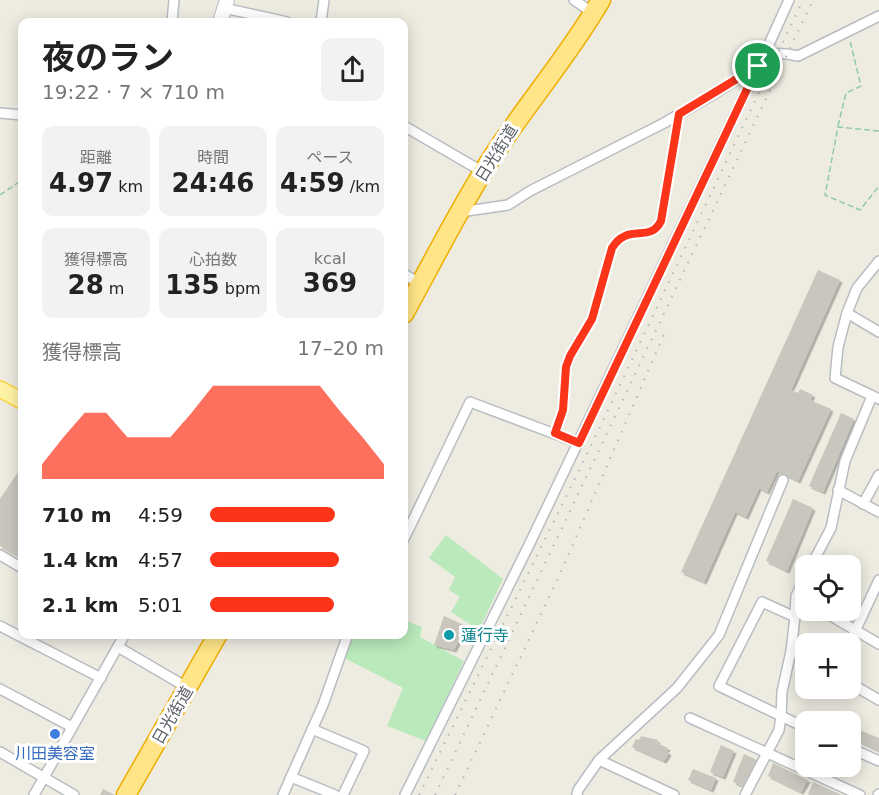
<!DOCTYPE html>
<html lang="ja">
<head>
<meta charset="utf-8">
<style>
  body { margin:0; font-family:"DejaVu Sans","Noto Sans JP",sans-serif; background:#f2f2f2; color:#222; height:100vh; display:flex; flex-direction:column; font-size:22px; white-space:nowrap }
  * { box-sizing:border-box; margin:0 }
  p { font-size:20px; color:#767676 }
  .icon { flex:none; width:33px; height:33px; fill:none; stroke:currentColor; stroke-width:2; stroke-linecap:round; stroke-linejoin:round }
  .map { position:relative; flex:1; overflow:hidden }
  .side { position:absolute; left:18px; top:18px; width:390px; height:621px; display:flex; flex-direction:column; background:#fff; border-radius:12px; box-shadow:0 3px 15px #0003 }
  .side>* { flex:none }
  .controls { position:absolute; left:795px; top:555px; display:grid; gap:12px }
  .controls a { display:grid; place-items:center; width:66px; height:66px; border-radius:12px; background:#fff; box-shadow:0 3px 15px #0003; font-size:30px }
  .pin { position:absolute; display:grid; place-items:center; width:51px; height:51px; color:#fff; margin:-26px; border:3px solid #fff; border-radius:50%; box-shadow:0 2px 6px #0007 }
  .round { display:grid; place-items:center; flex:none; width:63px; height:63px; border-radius:12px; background:#f2f2f2 }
  .headline { display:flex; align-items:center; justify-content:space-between; height:102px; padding:0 24px }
  h1 { font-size:33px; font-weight:700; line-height:45px }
  .metrics { display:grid; grid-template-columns:repeat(3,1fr); gap:9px; height:102px; padding:6px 24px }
  .metrics div { display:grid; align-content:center; border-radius:12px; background:#f2f2f2; text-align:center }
  .metrics b { font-size:26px; font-weight:700 }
  .metrics small { font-size:16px; font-weight:400 }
  .metrics p { font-size:16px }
  .chart { height:168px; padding:12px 24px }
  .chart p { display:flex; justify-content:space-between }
  .chart svg { width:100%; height:108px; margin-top:6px; fill:#fb341a; opacity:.7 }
  ul { padding:0 24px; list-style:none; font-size:20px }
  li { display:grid; grid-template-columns:96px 72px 1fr; align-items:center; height:45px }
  li i { height:15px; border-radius:8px; background:#fb341a }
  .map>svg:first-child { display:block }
  .green { fill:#bae9bc }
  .building { fill:#c9c6be; filter:url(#shadow) }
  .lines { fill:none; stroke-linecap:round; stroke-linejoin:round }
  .street-casing { stroke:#b9bcc2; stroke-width:12 }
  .secondary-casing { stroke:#babdc4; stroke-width:16 }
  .primary-casing { stroke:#ffd349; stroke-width:18 }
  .highway-casing { stroke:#efad00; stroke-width:21 }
  .path { stroke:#93caa4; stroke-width:1.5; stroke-dasharray:6 3; stroke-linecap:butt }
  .street { stroke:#fff; stroke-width:9 }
  .secondary { stroke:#fff; stroke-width:14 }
  .primary { stroke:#fff4a5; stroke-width:15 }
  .highway { stroke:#ffe587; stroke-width:18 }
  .rail { stroke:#b5b6b7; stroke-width:2; stroke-dasharray:1.5 8; stroke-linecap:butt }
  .route-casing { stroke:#fff; stroke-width:12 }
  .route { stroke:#fb341a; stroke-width:8 }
  .culture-dot { fill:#0f9aa8; stroke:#fff; stroke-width:2 }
  .shop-dot { fill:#3f7fe0; stroke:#fff; stroke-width:2 }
  .labels { text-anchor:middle; stroke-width:6; stroke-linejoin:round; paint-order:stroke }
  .street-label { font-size:16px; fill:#5a5e64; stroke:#fff }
  .culture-label { font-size:16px; fill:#0d838f; stroke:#fff; text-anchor:start }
  .shop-label { font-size:16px; fill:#366cbe; stroke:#fff }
</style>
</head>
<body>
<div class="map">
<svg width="879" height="795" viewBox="0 0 879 795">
  <defs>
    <filter id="shadow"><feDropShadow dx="2.5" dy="2.5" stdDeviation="0" flood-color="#0004"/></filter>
  </defs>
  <rect width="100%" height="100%" fill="#eeece1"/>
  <g class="green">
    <path d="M 446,535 L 503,579 L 479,630 L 451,612 L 460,597 L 449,590 L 455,577 L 429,558 Z"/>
    <path d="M 404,620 L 422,627 L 420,637 L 464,661 L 426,741 L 387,726 L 403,688 L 344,658 L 352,635 L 404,634 Z"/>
  </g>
  <g class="building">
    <path d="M 245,17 L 264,22 L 243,22 Z"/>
    <path d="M 818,270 L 840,280 L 791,390 L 798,393 L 800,389 L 813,395 L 810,400 L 831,409 L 798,481 L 777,471 L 767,492 L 759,488 L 746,517 L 735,512 L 704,582 L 681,572 Z"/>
    <path d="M 841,413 L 854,419 L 823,492 L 809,486 Z"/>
    <path d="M 22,466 L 22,558 L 0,546 L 0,499 Z"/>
    <path d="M 793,499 L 813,508 L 787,571 L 766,561 Z"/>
    <path d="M 444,616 L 466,626 L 454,650 L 434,645 Z"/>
    <path d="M 850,726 L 879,738 L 879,751 L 850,737 Z"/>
    <path d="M 641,736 L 658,740 L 657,743 L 668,748 L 666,751 L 669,753 L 664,761 L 632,747 L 636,739 L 639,740 Z"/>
    <path d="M 721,745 L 734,751 L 723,777 L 710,772 Z"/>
    <path d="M 744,754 L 757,760 L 745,787 L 733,782 Z"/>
    <path d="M 773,763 L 808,780 L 801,792 L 768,776 Z"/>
    <path d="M 693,769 L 716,778 L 711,790 L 688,780 Z"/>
    <path d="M 813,782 L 842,795 L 809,795 L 808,794 Z"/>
    <path d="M 103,789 L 115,795 L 100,795 Z"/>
  </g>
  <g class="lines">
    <g class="street-casing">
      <g id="street">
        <path d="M 574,0 L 593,13"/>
        <path d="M 224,8 L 287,22"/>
        <path d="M 172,22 L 174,0"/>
        <path d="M 321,22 L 324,0"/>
        <path d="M 765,53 L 789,0"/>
        <path d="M 0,113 L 22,115"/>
        <path d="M 404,126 L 483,172"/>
        <path d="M 460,212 L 508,205 L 530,191 L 664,123 L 714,94 L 758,66 L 765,53 L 787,54 L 798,56 L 879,16"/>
        <path d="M 879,261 L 857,288 L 847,313 L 838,347 L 835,378 L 879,399"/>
        <path d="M 404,274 L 421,284"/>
        <path d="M 847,313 L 879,332"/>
        <path d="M 838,490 L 879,512"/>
        <path d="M 863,504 L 879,475"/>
        <path d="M 404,539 L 470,402 L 579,443"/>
        <path d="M 0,555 L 22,568"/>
        <path d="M 811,566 L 831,528 L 845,461 L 872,396"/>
        <path d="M 821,610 L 879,644"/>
        <path d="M 795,617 L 762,602 L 719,686 L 806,728"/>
        <path d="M 0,626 L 101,678"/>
        <path d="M 849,644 L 879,580"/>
        <path d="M 118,647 L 188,688"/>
        <path d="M 791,651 L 806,659"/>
        <path d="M 850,683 L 879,700"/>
        <path d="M 0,689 L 72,727"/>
        <path d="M 690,718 L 860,795"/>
        <path d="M 312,729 L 364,751 L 343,795"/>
        <path d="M 850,748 L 879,761"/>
        <path d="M 0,752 L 74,795"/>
        <path d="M 599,760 L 674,795"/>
        <path d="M 291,777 L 335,795"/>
        <path d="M 34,795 L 125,634"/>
        <path d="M 283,795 L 323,705 L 348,634"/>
        <path d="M 405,795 L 529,545 L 758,66"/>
        <path d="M 577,795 L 578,790 L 599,760 L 677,688 L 719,635 L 783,480"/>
        <path d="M 745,795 L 779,730 L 781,717 L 782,692 L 791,651 L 795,617 L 796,596 L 806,575"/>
        <path d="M 878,795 L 879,794"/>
      </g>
    </g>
    <g class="secondary-casing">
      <path id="secondary" d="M 220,22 L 227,0"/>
    </g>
    <g class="primary-casing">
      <path id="primary" d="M 0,389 L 22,401"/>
    </g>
    <g class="highway-casing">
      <g id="highway">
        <path d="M 404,314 C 432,263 458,211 489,162 C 524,107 568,57 601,0"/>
        <path d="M 126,795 L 218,634"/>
      </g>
    </g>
    <g class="path">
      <path d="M 838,126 L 846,93 L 861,86 L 850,41"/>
      <path d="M 879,131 L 838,127 L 825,195 L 860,210 L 879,186"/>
      <path d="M 0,195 L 22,180"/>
      <path d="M 558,424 L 563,410 L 566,367 L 570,356 L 580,336 L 592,319 L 612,248 C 628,222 650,244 661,221 L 677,126"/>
    </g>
    <use href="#street" class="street"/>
    <use href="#secondary" class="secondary"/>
    <use href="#primary" class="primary"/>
    <use href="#highway" class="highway"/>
    <g class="rail">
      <path d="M 419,795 L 589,450 L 803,0"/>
      <path d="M 435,795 L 813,0"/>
      <path d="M 455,795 L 560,574 L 665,332"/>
    </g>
  </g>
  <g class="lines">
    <g class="route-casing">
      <path id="route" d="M 758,66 L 579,443 L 555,433 L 563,410 L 566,367 L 570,356 L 592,319 L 612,248 C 628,222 650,244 661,221 L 679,114 Z"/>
    </g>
    <use href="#route" class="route"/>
  </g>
  <circle class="culture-dot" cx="449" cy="635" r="6"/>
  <circle class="shop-dot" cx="55" cy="734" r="6"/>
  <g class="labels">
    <g class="street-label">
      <text transform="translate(496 153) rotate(-58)" y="6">日光街道</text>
      <text transform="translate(172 715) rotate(-60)" y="6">日光街道</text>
    </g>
    <g class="culture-label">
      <text x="461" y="641">蓮行寺</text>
    </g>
    <g class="shop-label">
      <text x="55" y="759">川田美容室</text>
    </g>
  </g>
</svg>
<div class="controls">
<a><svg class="icon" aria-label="locate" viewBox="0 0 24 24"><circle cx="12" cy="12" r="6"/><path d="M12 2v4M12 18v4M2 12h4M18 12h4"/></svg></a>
<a>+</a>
<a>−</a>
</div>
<div class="pin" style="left:758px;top:66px;background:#1e9e55"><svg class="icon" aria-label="arrive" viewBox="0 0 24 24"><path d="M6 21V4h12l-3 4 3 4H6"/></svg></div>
<section class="side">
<div class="headline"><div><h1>夜のラン</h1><p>19:22 · 7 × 710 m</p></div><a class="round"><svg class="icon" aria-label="share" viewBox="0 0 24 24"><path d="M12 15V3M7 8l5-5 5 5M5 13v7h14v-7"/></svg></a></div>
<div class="metrics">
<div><p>距離</p><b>4.97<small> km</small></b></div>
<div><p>時間</p><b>24:46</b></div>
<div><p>ペース</p><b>4:59<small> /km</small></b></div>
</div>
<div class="metrics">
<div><p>獲得標高</p><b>28<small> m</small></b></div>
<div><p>心拍数</p><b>135<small> bpm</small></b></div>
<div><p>kcal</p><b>369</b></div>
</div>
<div class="chart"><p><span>獲得標高</span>17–20 m</p>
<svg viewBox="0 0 160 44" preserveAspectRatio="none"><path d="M0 44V38L10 27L20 17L30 17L40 27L50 27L60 27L70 17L80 6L90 6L100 6L110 6L120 6L130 6L140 17L150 27L160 38V44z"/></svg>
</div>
<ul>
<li><b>710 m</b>4:59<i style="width:72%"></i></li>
<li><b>1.4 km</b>4:57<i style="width:74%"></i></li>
<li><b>2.1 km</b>5:01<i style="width:71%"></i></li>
</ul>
</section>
</div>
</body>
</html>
